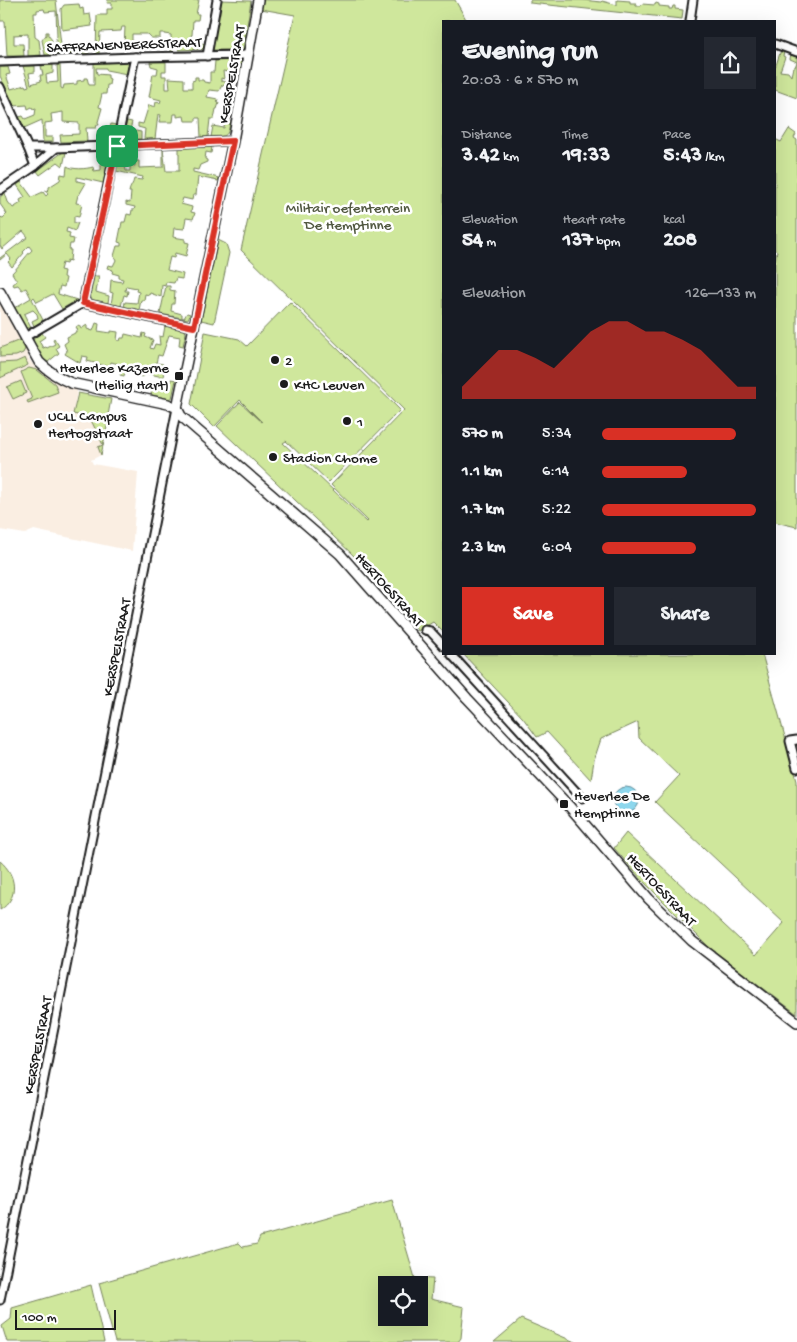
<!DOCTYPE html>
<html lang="en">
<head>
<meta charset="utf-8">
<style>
  body { margin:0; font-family:"Gochi Hand",sans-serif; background:#242831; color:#f1f3f6; height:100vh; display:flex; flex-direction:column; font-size:19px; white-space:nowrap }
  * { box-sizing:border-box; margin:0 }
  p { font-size:16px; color:#9ea1a6 }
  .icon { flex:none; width:28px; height:28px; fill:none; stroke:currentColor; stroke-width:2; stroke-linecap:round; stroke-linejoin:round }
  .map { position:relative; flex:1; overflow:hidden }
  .sheet { position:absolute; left:442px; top:20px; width:334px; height:635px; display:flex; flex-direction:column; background:#171b24; border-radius:0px; box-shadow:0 5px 20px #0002 }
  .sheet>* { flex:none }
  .buttons { position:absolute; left:378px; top:1276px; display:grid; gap:10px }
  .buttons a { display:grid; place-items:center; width:50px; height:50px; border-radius:0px; background:#171b24; box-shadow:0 5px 20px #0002; font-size:25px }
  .scale { position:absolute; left:15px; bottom:12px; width:101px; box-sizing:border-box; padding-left:5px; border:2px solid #1c1c1c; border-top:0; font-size:14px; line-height:18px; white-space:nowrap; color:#1c1c1c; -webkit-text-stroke:4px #fff; paint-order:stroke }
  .pin { position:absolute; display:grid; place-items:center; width:42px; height:42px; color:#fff; margin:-21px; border-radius:10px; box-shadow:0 2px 8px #0006 }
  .round { display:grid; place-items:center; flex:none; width:52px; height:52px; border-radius:0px; background:#242831 }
  .head { display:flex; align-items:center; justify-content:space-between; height:85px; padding:0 20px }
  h1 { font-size:28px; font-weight:700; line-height:38px }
  .metrics { display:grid; grid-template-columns:repeat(3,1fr); gap:8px; height:85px; padding:5px 20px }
  .metrics div { display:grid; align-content:center }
  .metrics b { font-size:21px; font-weight:700 }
  .metrics small { font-size:14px; font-weight:400 }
  .metrics p { font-size:14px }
  .chart { height:140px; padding:10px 20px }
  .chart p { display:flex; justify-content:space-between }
  .chart svg { width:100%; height:90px; margin-top:5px; fill:#d93025; opacity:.7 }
  .primary-button { display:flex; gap:10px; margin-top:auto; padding:10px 20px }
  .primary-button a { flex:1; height:58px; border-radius:0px; background:#d93025; color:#fff; font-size:20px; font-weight:700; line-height:58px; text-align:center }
  .primary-button a+a { background:#242831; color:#f1f3f6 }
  ul { padding:0 20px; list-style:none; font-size:16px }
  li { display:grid; grid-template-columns:80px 60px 1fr; align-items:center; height:38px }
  li i { height:12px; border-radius:6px; background:#d93025 }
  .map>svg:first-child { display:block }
  .built { fill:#faeee2 }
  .green { fill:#cfe79c; stroke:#76825c; fill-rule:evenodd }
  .water { fill:#8dd7ed; stroke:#608c99 }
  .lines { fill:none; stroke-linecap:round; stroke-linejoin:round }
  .minor-casing { stroke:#1c1c1c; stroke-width:11 }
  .tertiary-casing { stroke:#1c1c1c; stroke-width:12 }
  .minor { stroke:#fff; stroke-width:7 }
  .tertiary { stroke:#fff; stroke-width:9 }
  .route-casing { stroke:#fff; stroke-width:10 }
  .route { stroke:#d93025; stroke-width:6 }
  .poi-dot { fill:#1c1c1c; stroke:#fff; stroke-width:2 }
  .labels { text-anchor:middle; stroke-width:5; stroke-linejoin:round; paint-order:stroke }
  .street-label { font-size:15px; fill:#1c1c1c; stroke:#fff }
  .park-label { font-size:15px; fill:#525942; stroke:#fff }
  .poi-label { font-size:15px; fill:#1c1c1c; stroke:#fff; text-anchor:start }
</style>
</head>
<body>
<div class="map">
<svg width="797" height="1342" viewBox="0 0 797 1342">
  <rect width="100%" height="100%" fill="#fff"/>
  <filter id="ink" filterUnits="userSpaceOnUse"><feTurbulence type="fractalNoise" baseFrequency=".02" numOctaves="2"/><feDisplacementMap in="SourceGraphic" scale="10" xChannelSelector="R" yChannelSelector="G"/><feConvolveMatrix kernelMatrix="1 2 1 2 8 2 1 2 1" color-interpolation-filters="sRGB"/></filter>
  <g filter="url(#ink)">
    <path class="built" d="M 0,303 L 26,348 L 29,359 L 35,367 L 60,382 L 76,388 L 77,392 L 73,414 L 108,422 L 101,455 L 91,460 L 93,464 L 138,472 L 132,551 L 34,530 L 25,534 L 0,530 Z"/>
    <g class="green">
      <path d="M 0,0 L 56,0 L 62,54 L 55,54 L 56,39 L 57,36 L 56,11 L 45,12 L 44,9 L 37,10 L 37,13 L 34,13 L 35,37 L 39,40 L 41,55 L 28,56 L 28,34 L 14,35 L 14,44 L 23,44 L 24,56 L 7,56 L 5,21 L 0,21 Z"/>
      <path d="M 108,0 L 199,0 L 196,14 L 199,14 L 198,20 L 193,20 L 192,35 L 191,35 L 190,41 L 206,44 L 205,49 L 179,50 L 179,46 L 174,46 L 173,51 L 171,51 L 171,35 L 164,34 L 164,33 L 160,33 L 160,38 L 151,38 L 147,34 L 132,34 L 132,47 L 124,47 L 125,27 L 122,27 L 121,31 L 100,32 L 99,53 L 96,53 L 97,15 L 107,15 L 107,9 L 112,9 L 112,3 L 107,3 Z"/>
      <path d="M 220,0 L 251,1 L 243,50 L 211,50 Z"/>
      <path d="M 263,0 L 455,0 L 467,21 L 444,21 L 444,633 L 433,622 L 418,631 L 353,555 L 217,426 L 240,402 L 262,422 L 240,400 L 214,427 L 191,404 L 205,332 L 239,339 L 247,346 L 290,302 L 400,410 L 329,482 L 286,441 L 283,443 L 367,522 L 368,521 L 331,485 L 404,410 L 241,250 L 295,15 L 261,9 Z"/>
      <path d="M 530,0 L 582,0 L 601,2 L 602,1 L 617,5 L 617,0 L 630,1 L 630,3 L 636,3 L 636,6 L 641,6 L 642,4 L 655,5 L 656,3 L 659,4 L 659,6 L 669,7 L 669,9 L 672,9 L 673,6 L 675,6 L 675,9 L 683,10 L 682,19 L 530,3 Z"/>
      <path d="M 79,4 L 80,9 L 83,8 L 84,15 L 90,14 L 92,26 L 62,30 L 61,9 L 64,5 Z"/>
      <path d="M 46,32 L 48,32 L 48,35 L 52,40 L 51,55 L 45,55 L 42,40 L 46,35 Z"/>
      <path d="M 92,42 L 93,48 L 88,49 L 89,53 L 66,54 L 65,46 Z"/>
      <path d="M 781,50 L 784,51 L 783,56 L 785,57 L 780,71 L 788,72 L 791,76 L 793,67 L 795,67 L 797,62 L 790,59 L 791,54 L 797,56 L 797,98 L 775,90 L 775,68 Z"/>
      <path d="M 239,60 L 241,63 L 238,81 L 233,80 L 234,73 L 223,71 L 224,79 L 221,78 L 221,81 L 226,82 L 225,86 L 222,85 L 219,91 L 209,90 L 207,97 L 218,99 L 217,102 L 219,103 L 217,109 L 216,109 L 214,119 L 210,119 L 208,137 L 201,137 L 200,118 L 196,118 L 196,121 L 185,121 L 184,116 L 177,117 L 177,114 L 174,114 L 173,122 L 159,122 L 161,115 L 158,114 L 155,139 L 144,139 L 145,129 L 138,127 L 138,123 L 143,124 L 149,105 L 155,107 L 156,102 L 160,103 L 161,100 L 149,97 L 153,74 L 157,74 L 158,68 L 151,66 L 150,62 L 166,62 L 166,71 L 162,71 L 162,76 L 166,76 L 166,89 L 170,89 L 169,78 L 184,79 L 184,88 L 192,88 L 192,81 L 195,80 L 195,77 L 198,77 L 198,80 L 203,80 L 204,82 L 210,83 L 210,72 L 214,72 L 215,61 Z"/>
      <path d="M 126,62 L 129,65 L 127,74 L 106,70 L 106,68 L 96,68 L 97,74 L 108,75 L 108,78 L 110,79 L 109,85 L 107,85 L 106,94 L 102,94 L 99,107 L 102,108 L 98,122 L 99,125 L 97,125 L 96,128 L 86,128 L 87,141 L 61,142 L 60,135 L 79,134 L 79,123 L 63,122 L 63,112 L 51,114 L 52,122 L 45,123 L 45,137 L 53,137 L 53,142 L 43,142 L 42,120 L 24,128 L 19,117 L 23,116 L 25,119 L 35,115 L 36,108 L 33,109 L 32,107 L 28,109 L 27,105 L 14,106 L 0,76 L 0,67 L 8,67 L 10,74 L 6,75 L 11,89 L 25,85 L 26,87 L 29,86 L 23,66 L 35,66 L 35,72 L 29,73 L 31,84 L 41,81 L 40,75 L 43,75 L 41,66 L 53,65 L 53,73 L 46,75 L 47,83 L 58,82 L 57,65 L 60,65 L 61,88 L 63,89 L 64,85 L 77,84 L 77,81 L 84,80 L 84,78 L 87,78 L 89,85 L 94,85 L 94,63 Z"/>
      <path d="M 127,121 L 132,122 L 130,130 L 141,132 L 141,139 L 126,140 L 123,137 Z"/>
      <path d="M 225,121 L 230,122 C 228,137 227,136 211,137 L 213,126 L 224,128 Z"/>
      <path d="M 111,124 L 116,125 L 112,139 L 98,141 L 98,130 L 109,132 Z"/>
      <path d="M 789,129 L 796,134 L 794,138 L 797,140 L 797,527 L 775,522 L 775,262 L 777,251 L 775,250 L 775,139 L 781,142 Z"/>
      <path d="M 212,147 L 211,153 L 206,152 L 205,159 L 207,160 L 207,162 L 200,165 L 198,170 L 193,169 L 193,172 L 219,178 L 218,181 L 198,177 L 196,195 L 193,195 L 192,200 L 183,198 L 181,204 L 192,207 L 191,212 L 195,213 L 193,219 L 186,218 L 184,229 L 174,228 L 173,237 L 185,239 L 185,242 L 189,243 L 186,256 L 175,253 L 174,258 L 170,257 L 167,270 L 183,274 L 182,279 L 176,278 L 174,283 L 166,282 L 165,286 L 162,285 L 161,297 L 150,293 L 149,295 L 145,294 L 144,300 L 141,300 L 139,310 L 124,307 L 125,302 L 137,303 L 139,292 L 136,291 L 137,288 L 126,286 L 125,291 L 128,291 L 127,296 L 124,295 L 121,306 L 111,304 L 113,293 L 110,292 L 111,280 L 122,282 L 123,279 L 119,278 L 119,275 L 112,273 L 113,270 L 107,268 L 108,265 L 113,266 L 116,260 L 114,256 L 117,246 L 121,246 L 121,243 L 118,242 L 122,222 L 125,222 L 127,214 L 131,215 L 132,210 L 134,210 L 135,207 L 126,205 L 126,202 L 130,203 L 131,192 L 129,192 C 130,186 133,185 134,179 L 142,180 L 143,177 L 116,171 L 120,152 L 126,150 C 126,156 122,159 123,164 L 125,164 L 126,171 L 130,171 L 130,165 L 135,166 L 135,161 L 139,161 L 139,168 L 163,167 L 163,149 L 166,171 L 179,171 L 179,148 Z"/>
      <path d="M 101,151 L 108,151 L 110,153 L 103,183 L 77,177 L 77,181 L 86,183 L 79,195 L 78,195 L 76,203 L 82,204 L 79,217 L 74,216 L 74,223 L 78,223 L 75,231 L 67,228 L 66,232 L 70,233 L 69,238 L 74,239 L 73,244 L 70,244 L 69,250 L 71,250 L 70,261 L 67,260 L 66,264 L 62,263 L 60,270 L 64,271 L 63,277 L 66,278 L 64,287 L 60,286 L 58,294 L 77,300 L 62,309 L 53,294 L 37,302 L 34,297 L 32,299 L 43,320 L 34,326 L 32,321 L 38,318 L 37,314 L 33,310 L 24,314 L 31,328 L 25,328 L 14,308 L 31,298 L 26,288 L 22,290 L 18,285 L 14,286 L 13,284 L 17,281 L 12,273 C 20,265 25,257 32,250 L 29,246 L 23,252 L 24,253 L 12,267 L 8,262 L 11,259 L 7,254 L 0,260 L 0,258 L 28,237 L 23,231 L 2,249 L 0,246 L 0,217 L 3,218 L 7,214 L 0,204 L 0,197 L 5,193 L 8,202 L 13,208 L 21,203 L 20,200 L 25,197 L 17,185 L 21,182 L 32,197 L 43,192 L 46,196 L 48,194 L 45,190 L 47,191 L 49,189 L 49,187 L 60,180 L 61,174 L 66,175 L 67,166 C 73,170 86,169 93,167 L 94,171 L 101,170 L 101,163 L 104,163 Z"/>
      <path d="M 63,152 L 66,152 L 63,166 L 58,162 L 40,175 L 37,171 Z"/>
      <path d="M 218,240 L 226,244 L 229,253 L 214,323 L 201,320 Z"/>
      <path d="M 95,276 L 99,276 L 96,292 L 109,296 L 108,303 L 92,300 L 90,296 L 94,277 Z"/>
      <path d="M 166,286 L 170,286 L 170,290 L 175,291 L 174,304 L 172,304 L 171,311 L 182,314 L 182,318 L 184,318 L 187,313 L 190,314 L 188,319 L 160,314 Z"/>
      <path d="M 96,323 L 99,324 L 98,331 L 111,333 L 111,331 L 118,332 L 117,340 L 120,341 L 121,338 L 124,338 L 125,334 L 142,338 L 143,333 L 146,334 L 145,337 L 153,340 L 150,348 L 153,349 L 155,344 L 160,345 L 159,336 L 163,337 L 165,326 L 185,330 L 186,333 L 183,346 L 179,345 L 180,337 L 169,335 L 162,356 L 158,355 L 156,363 L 163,364 L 162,370 L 164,371 L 163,377 L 145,373 L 143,377 L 134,375 L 134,370 L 126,368 L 124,376 L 120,375 L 121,371 L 118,370 L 119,364 L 111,362 L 110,367 L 87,361 L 88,357 L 82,356 L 80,363 L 65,354 L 67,351 L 64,344 L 68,341 L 67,337 L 75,333 L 75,332 L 78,330 L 76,327 L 79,325 L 81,329 L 87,325 L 87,329 L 93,331 Z"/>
      <path d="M 42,333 L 45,337 L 39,341 L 43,348 L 46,347 L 47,348 L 55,344 L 53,340 L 54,338 L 59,346 L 56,348 L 59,353 L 48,362 L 44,360 L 33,342 L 34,338 Z"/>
      <path d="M 20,340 L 25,349 L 23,353 L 16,356 L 0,357 L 0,348 Z"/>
      <path d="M 25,358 L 28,365 L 0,378 L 0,363 L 16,362 Z"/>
      <path d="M 29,368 L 37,370 L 55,384 L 58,392 L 28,403 L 27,401 L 32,399 L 21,372 Z"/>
      <path d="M 171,379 L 176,380 L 172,398 L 170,399 L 151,395 L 153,383 L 169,387 Z"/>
      <path d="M 21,381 L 26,393 L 13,399 L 7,387 Z"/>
      <path d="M 78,393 L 111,399 L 107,421 L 73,414 Z"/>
      <path d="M 90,418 L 108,422 L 101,455 L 98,447 L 103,445 Z"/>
      <path d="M 463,654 L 762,654 L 797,780 L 797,1014 L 709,947 L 641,879 L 614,848 L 626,833 L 756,955 L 784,923 L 655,802 L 679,776 L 639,738 L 638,722 L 601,739 L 594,760 L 591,780 L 547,732 L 537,737 L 523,718 Z"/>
      <path d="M 0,861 C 16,874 20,898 0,910 Z"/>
      <path d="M 392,1200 L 415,1278 L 433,1279 L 431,1299 L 464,1307 L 461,1338 L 458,1342 L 115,1342 L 99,1283 L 239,1243 L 243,1247 L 257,1244 L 260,1237 ZM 386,1285 L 419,1285 L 419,1318 L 386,1318 Z"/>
      <path d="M 91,1285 L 104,1342 L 7,1342 L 2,1326 L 11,1319 L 12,1308 Z"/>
      <path d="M 521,1319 L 575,1342 L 494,1342 Z"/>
    </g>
    <circle class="water" cx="626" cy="800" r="13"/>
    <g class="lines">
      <g class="minor-casing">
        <g id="minor">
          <path d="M 690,21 L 693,0"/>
          <path d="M 775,44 L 797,52"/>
          <path d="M 207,56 L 217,0"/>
          <path d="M 0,62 L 135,57 L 248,55"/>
          <path d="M 0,87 L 28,148 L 56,148"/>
          <path d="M 28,148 L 35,166"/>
          <path d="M 0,190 L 35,166 L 56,148 L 233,141"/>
          <path d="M 83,303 L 194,327"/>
          <path d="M 25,337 L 83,303 L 135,57"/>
          <path d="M 425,630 L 430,631 L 444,646"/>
          <path d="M 451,654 L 582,798"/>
          <path d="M 797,740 L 790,741 L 797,768"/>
          <path d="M 0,1300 L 177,408"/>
        </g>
      </g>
      <g class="tertiary-casing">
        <g id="tertiary">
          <path d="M 0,292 L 39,362 C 48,371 59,378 71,383 L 168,404 L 177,408 L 181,416 L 340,554 L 467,698 L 569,806 L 649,899 L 692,941 L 797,1022"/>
          <path d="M 177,408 L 233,141 L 258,0"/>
        </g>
      </g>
      <use href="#minor" class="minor"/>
      <use href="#tertiary" class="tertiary"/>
    </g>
  </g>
  <g class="lines" filter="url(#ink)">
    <g class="route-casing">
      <path id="route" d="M 233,141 L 194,327 L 83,303 L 117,146 Z"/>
    </g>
    <use href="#route" class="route"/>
  </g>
  <g class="poi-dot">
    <circle cx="275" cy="360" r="5"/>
    <rect x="174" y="371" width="10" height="10" rx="2.5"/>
    <circle cx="284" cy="384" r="5"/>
    <circle cx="347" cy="421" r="5"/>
    <circle cx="38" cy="424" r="5"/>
    <circle cx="273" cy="457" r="5"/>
    <rect x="559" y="799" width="10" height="10" rx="2.5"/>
  </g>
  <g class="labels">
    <g class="street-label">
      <text transform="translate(124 44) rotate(-2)" y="5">SAFFRANENBERGSTRAAT</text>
      <text transform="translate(231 74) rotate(-80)" y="5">KERSPELSTRAAT</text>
      <text transform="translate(390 589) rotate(48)" y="5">HERTOGSTRAAT</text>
      <text transform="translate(116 647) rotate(-79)" y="5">KERSPELSTRAAT</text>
      <text transform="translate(662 889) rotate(47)" y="5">HERTOGSTRAAT</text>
      <text transform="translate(37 1045) rotate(-79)" y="5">KERSPELSTRAAT</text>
    </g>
    <g class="park-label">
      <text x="348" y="212">Militair oefenterrein<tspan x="348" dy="17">De Hemptinne</tspan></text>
    </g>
    <g class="poi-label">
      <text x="285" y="365">2</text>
      <text x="169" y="372" text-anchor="end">Heverlee Kazerne<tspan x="169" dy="17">(Heilig Hart)</tspan></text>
      <text x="294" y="389">KHC Leuven</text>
      <text x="48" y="420">UCLL Campus<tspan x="48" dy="17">Hertogstraat</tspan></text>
      <text x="357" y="426">1</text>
      <text x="283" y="462">Stadion Chome</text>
      <text x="574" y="800">Heverlee De<tspan x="574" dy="17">Hemptinne</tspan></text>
    </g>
  </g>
</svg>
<div class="buttons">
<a><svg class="icon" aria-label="locate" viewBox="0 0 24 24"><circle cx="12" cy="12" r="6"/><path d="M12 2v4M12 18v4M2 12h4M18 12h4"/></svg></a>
</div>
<div class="scale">100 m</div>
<div class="pin" style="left:117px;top:146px;background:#1e9e55"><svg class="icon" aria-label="arrive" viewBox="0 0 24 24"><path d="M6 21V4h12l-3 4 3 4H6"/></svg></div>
<section class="sheet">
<div class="head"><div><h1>Evening run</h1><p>20:03 · 6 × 570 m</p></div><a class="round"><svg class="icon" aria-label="share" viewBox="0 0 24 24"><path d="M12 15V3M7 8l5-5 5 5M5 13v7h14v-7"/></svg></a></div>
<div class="metrics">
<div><p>Distance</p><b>3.42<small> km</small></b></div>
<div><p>Time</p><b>19:33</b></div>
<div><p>Pace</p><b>5:43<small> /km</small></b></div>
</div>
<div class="metrics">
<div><p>Elevation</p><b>54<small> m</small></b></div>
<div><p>Heart rate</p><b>137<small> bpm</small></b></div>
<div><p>kcal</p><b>208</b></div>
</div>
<div class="chart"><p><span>Elevation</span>126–133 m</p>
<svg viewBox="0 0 160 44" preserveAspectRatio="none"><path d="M0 44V38L10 29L20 20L30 20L40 24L50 29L60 20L70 11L80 6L90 6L100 11L110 11L120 15L130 20L140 29L150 38L160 38V44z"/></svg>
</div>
<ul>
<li><b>570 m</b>5:34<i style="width:87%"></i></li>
<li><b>1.1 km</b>6:14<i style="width:55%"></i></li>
<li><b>1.7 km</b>5:22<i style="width:100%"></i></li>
<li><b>2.3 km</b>6:04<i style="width:61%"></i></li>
</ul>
<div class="primary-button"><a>Save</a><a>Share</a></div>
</section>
</div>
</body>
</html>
